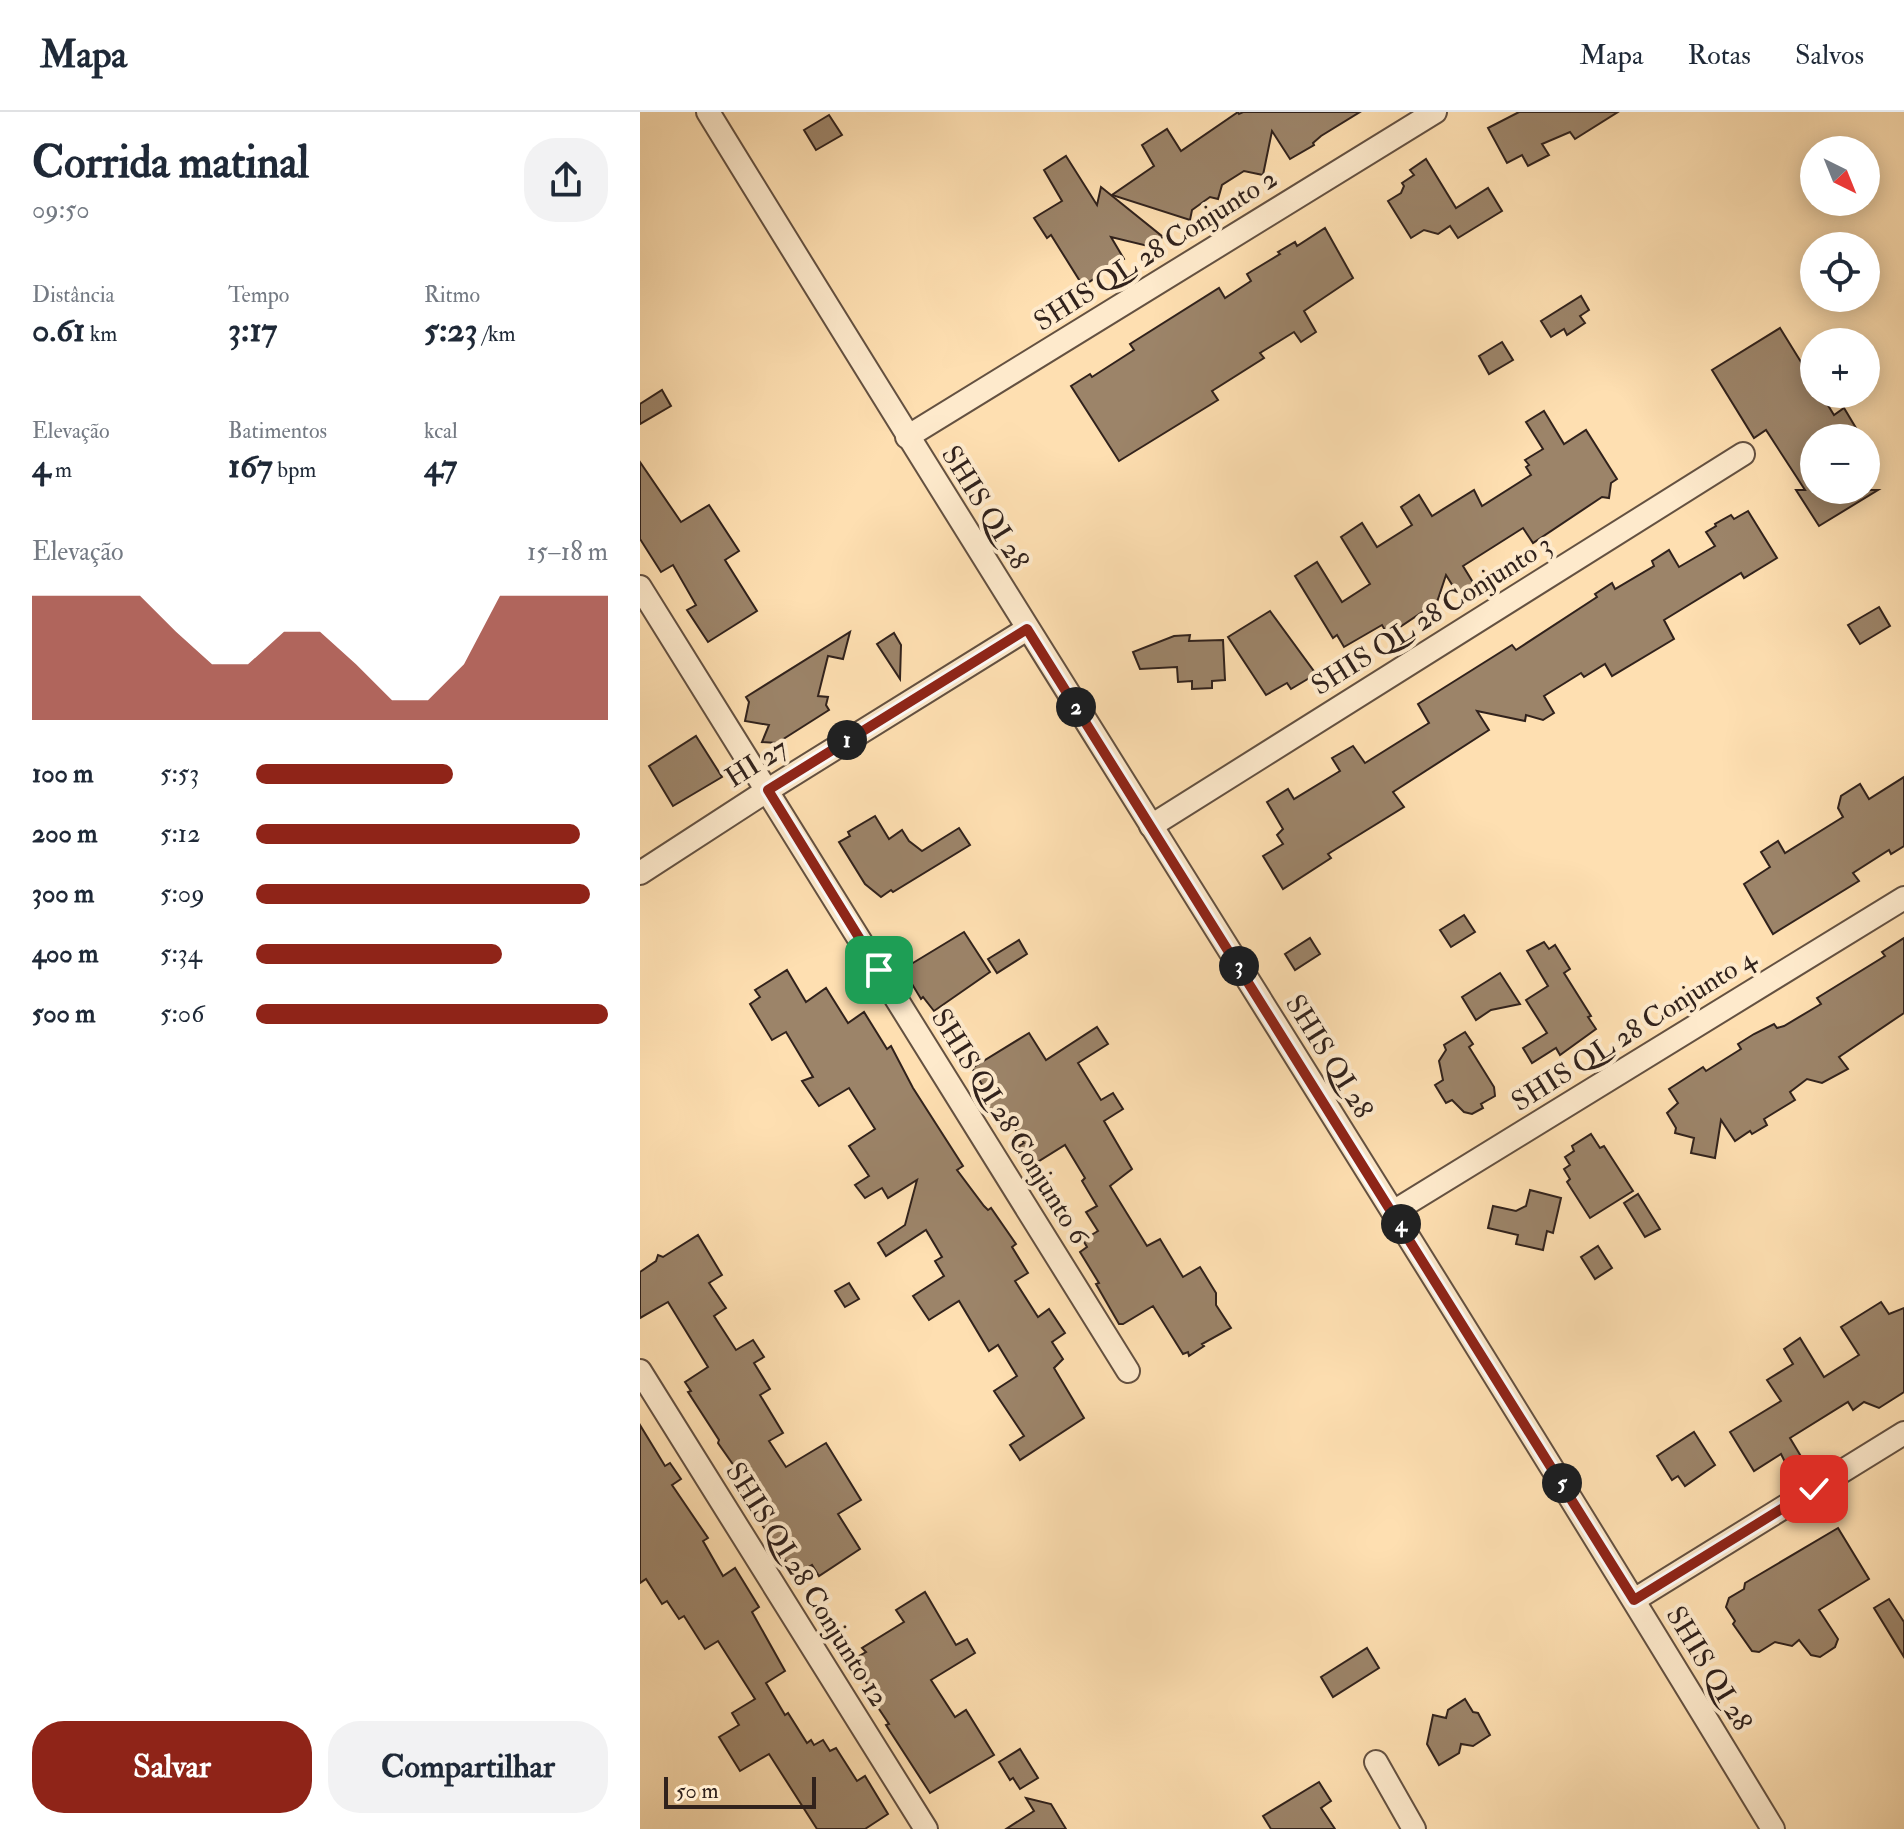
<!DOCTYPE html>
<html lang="pt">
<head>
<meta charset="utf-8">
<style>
  body { margin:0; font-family:"IM FELL Double Pica",serif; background:#f2f2f3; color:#1f2937; height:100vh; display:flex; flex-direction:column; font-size:30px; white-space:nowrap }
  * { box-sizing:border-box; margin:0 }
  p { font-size:26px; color:#747a83 }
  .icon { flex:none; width:44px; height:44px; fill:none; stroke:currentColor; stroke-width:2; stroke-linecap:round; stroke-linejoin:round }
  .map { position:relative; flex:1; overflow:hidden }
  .details { display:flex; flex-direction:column; background:#fff; width:640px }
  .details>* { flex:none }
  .needle { width:52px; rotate:137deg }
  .buttons { position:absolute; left:1160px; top:24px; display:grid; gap:16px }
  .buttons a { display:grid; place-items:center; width:80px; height:80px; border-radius:50%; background:#fff; box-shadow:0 4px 20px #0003; font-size:40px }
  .scale { position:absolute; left:24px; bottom:20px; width:152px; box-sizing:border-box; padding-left:8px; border:4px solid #31221c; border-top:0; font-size:22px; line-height:28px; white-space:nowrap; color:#31221c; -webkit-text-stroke:6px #feeacc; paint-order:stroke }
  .pin { position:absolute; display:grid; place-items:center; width:68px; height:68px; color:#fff; margin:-34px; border-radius:16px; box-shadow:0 4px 12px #0006 }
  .km { position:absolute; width:40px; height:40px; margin:-20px; border-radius:50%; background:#222; color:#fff; font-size:22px; line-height:40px; text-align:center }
  .round { display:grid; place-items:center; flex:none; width:84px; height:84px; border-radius:32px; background:#f2f2f3 }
  .head { display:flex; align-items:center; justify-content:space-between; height:136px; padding:0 32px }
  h1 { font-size:44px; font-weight:700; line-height:60px }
  .figures { display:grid; grid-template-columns:repeat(3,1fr); gap:12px; height:136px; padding:8px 32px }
  .figures div { display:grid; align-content:center }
  .figures b { font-size:34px; font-weight:700 }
  .figures small { font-size:22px; font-weight:400 }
  .figures p { font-size:22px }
  .chart { height:224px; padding:16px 32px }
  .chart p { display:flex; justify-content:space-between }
  .chart svg { width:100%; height:144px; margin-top:8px; fill:#8f2418; opacity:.7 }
  .primary-button { display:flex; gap:16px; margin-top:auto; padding:16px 32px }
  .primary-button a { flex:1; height:92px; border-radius:32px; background:#8f2418; color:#fff; font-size:32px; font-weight:700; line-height:92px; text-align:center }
  .primary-button a+a { background:#f2f2f3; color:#1f2937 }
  ul { padding:0 32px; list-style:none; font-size:26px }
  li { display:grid; grid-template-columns:128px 96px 1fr; align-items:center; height:60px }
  li i { height:20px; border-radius:10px; background:#8f2418 }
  header { display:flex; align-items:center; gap:48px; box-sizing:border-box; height:112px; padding:0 40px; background:#fff; border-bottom:2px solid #e0e1e3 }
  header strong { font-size:38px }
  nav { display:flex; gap:44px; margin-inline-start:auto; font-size:28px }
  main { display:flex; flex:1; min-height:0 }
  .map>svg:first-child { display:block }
  .building { fill:#9c8469; stroke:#31221c; stroke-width:2 }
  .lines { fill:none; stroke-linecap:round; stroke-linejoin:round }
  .minor-casing { stroke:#645141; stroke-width:26 }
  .minor { stroke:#feeacc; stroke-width:22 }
  .route-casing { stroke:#fff; stroke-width:16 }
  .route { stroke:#8f2418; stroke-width:10 }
  .labels { text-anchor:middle; stroke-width:8; stroke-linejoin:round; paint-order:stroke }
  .street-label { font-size:28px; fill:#31221c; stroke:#feeacc }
</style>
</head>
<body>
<header>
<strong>Mapa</strong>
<nav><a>Mapa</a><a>Rotas</a><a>Salvos</a></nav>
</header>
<main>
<section class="details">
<div class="head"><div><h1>Corrida matinal</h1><p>09:50</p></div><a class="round"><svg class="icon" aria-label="share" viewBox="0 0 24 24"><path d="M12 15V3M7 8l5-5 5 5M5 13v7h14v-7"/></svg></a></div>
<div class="figures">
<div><p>Distância</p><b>0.61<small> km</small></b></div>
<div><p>Tempo</p><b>3:17</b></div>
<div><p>Ritmo</p><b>5:23<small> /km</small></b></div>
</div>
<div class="figures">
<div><p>Elevação</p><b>4<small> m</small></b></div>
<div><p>Batimentos</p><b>167<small> bpm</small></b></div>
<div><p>kcal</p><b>47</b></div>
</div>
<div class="chart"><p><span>Elevação</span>15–18 m</p>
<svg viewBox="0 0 160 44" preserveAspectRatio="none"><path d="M0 44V6L10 6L20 6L30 6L40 17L50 27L60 27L70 17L80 17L90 27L100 38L110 38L120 27L130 6L140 6L150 6L160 6V44z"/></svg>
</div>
<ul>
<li><b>100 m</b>5:53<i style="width:56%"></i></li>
<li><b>200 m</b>5:12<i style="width:92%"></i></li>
<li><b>300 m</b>5:09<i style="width:95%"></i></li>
<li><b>400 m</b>5:34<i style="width:70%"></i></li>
<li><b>500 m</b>5:06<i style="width:100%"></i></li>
</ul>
<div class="primary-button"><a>Salvar</a><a>Compartilhar</a></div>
</section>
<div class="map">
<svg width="1264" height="1717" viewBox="0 0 1264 1717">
  <rect width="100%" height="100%" fill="#fedfb1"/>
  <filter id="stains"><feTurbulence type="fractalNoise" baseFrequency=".0025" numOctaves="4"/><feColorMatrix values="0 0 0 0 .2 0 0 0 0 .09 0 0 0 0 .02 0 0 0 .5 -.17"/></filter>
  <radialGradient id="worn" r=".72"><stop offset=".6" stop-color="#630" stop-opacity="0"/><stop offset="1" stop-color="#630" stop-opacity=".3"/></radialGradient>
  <g class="building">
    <path d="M 598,0 L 599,2 L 603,0 L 720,0 L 681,24 L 673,31 L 674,33 L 650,47 L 632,19 L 623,63 L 604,59 L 582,73 L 578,87 L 570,85 L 552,98 L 550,108 L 472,83 L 514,54 L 502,33 L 527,17 L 541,39 Z"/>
    <path d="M 879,0 L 978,0 L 935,27 L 930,20 L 902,32 L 909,43 L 888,54 L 882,43 L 867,51 L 848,16 Z"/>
    <path d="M 189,3 L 202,23 L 176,38 L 164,18 Z"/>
    <path d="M 426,44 L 457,93 L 461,75 L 523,125 L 508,134 L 471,125 L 484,147 L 443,174 L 411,123 L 407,126 L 394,106 L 422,89 L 404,58 Z"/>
    <path d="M 786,47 L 816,96 L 848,76 L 862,99 L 818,126 L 810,114 L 798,122 L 784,118 L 771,126 L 748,89 L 761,81 L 764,74 L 762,71 L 774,63 L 770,58 Z"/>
    <path d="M 685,116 L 713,166 L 664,199 L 676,220 L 661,230 L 654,220 L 620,241 L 624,246 L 572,279 L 578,288 L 479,349 L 431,274 L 450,262 L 452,265 L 494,238 L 490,232 L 579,176 L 585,186 L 611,169 L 607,162 L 640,142 L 638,140 L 655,130 L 657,134 Z"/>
    <path d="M 941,184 L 949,198 L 940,204 L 945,211 L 927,223 L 924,217 L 911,225 L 901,209 Z"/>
    <path d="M 1140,216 L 1174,271 L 1174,282 L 1181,282 L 1194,303 L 1204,296 L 1222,326 L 1174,326 L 1174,378 L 1238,378 L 1179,414 L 1156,378 L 1165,378 L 1126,318 L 1114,326 L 1072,258 Z"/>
    <path d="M 862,230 L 873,248 L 849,262 L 839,244 Z"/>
    <path d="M 22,278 L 31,294 L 0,312 L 0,292 Z"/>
    <path d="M 904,299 L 924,332 L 946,318 L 977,367 L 971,371 L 969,386 L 962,385 L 893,431 L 883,416 L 823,454 L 837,477 L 821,487 L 806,463 L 797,490 L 748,523 L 742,513 L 704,535 L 697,523 L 693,526 L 655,464 L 677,450 L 702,490 L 730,472 L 701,425 L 722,411 L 737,435 L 772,413 L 761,395 L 779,383 L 792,404 L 834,378 L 842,394 L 891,363 L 886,355 L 889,353 L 885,348 L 903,337 L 886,310 Z"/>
    <path d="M 0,350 L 41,410 L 69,393 L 99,439 L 85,448 L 117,499 L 68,530 L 47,498 L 56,493 L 33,453 L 21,460 L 0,427 Z"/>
    <path d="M 1108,399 L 1137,446 L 1104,466 L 1101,461 L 1024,508 L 1034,527 L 972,564 L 965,552 L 944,565 L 941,561 L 904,584 L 914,601 L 903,608 L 886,603 L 885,609 L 837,599 L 849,618 L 753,680 L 764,695 L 688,742 L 691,746 L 643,777 L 623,744 L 643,732 L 637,723 L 643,717 L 627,690 L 648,677 L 654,687 L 700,659 L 692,646 L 713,634 L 725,651 L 789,611 L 778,592 L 872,533 L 876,538 L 957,485 L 955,482 L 972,471 L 975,477 L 1014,454 L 1012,449 L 1029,438 L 1039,455 L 1075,434 L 1066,420 L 1076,414 L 1075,412 L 1091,403 L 1094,407 Z"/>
    <path d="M 1239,495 L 1250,514 L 1220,532 L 1208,513 Z"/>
    <path d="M 630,499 L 676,562 L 651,577 L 647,571 L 626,583 L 588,525 Z"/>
    <path d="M 210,520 L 203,547 L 188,544 L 178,584 L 188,585 L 186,593 L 189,598 L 137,631 L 122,630 L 129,613 L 105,609 L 109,590 L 106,585 Z"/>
    <path d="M 254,521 L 261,533 L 260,567 L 237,532 Z"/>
    <path d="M 550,523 L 549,529 L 583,528 L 585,568 L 572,569 L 572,576 L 552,577 L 552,569 L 538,570 L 537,555 L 500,557 L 493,540 L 534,524 Z"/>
    <path d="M 56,624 L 82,665 L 33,694 L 9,654 Z"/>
    <path d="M 1264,665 L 1264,734 L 1251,742 L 1249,738 L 1213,761 L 1219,769 L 1133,822 L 1104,772 L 1130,755 L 1121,740 L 1138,729 L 1145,741 L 1203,705 L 1198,696 L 1201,684 L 1220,672 L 1229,687 Z"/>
    <path d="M 235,704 L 249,727 L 262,718 L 269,729 L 282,739 L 319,716 L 330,733 L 253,780 L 251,778 L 241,785 L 225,772 L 199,730 L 210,724 L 208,720 Z"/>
    <path d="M 824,803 L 835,820 L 811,835 L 800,818 Z"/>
    <path d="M 324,820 L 350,860 L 294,899 L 283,885 L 281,887 L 263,857 Z"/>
    <path d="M 670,826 L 680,842 L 655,858 L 645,842 Z"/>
    <path d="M 1264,826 L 1264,901 L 1199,945 L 1208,957 L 1182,971 L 1167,967 L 1150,980 L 1155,988 L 1124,1007 L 1127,1013 L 1112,1022 L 1110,1019 L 1095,1029 L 1081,1008 L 1075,1046 L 1051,1041 L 1054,1026 L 1035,1021 L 1036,1016 L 1027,1001 L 1038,991 L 1029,977 L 1063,955 L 1066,959 L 1101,937 L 1098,932 L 1114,922 L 1134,912 L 1137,916 L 1144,914 L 1181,892 L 1177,886 L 1245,844 L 1242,840 Z"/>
    <path d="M 379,828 L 387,842 L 357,861 L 348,847 Z"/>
    <path d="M 904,830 L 909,837 L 915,833 L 930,857 L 924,861 L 951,904 L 948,905 L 956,917 L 920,943 L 916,936 L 892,951 L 883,936 L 907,921 L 886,888 L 908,874 L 887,839 Z"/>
    <path d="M 147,858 L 166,890 L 186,876 L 208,911 L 224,900 L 247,937 L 251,934 L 273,976 L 323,1054 L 317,1058 L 344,1094 L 348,1098 L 351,1096 L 376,1132 L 372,1135 L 388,1161 L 375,1169 L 398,1205 L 409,1197 L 425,1221 L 412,1230 L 423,1247 L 414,1256 L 444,1306 L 380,1348 L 370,1333 L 384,1324 L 354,1279 L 377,1264 L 358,1233 L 349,1239 L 319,1189 L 289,1208 L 273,1184 L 304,1164 L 295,1149 L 302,1145 L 286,1118 L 246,1144 L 238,1131 L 265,1113 L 277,1068 L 248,1086 L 242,1076 L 225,1086 L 215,1073 L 229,1064 L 209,1034 L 235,1017 L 209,976 L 179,994 L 162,969 L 173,965 L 146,920 L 132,928 L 110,892 L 120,885 L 115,878 Z"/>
    <path d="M 860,861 L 880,892 L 851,898 L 836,908 L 822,885 Z"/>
    <path d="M 457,915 L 468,932 L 438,951 L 461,988 L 473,981 L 483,997 L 464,1009 L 492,1057 L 470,1074 L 507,1134 L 520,1127 L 543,1165 L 560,1155 L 576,1181 L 576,1193 L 591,1216 L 562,1232 L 564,1234 L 549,1244 L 548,1240 L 543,1242 L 513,1194 L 483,1212 L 479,1212 L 456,1172 L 459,1171 L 440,1140 L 447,1135 L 443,1128 L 458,1119 L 446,1100 L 457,1094 L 442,1069 L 445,1066 L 425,1033 L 391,1054 L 379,1034 L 384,1031 L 364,1000 L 354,1006 L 338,980 L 344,976 L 332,956 L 389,921 L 406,948 Z"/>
    <path d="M 825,920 L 833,932 L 829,935 L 854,975 L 855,984 L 841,992 L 843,996 L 832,1002 L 824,1000 L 812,988 L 806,991 L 795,973 L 803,968 L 799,949 L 806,938 L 804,933 Z"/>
    <path d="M 951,1022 L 960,1036 L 964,1034 L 993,1079 L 950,1106 L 927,1070 L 930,1067 L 924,1057 L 930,1053 L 925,1045 L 934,1039 L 932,1034 Z"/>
    <path d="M 890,1078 L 921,1086 L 913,1121 L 907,1119 L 903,1138 L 876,1132 L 878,1123 L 848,1116 L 853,1094 L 876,1099 L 886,1094 Z"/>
    <path d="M 998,1082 L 1020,1117 L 1005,1125 L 984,1091 Z"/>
    <path d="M 58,1123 L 82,1163 L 69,1171 L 86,1196 L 74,1204 L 96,1238 L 113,1228 L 124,1245 L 114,1251 L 130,1277 L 120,1283 L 143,1321 L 129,1329 L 146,1355 L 186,1331 L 221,1388 L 198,1402 L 220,1437 L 179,1464 L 172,1453 L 155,1464 L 99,1377 L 106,1371 L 78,1331 L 79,1328 L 48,1280 L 51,1279 L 45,1270 L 68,1255 L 28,1190 L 0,1206 L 0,1160 L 16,1149 L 18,1143 L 23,1145 Z"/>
    <path d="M 958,1134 L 972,1156 L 955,1167 L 941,1145 Z"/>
    <path d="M 209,1171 L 219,1187 L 205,1195 L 195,1179 Z"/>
    <path d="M 1241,1190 L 1249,1202 L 1264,1196 L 1264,1280 L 1239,1296 L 1224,1290 L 1213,1298 L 1208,1290 L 1150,1326 L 1162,1346 L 1147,1354 L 1141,1342 L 1114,1359 L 1090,1320 L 1141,1289 L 1127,1268 L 1153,1252 L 1144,1237 L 1160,1226 L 1184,1265 L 1219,1243 L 1201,1215 Z"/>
    <path d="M 0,1313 L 25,1354 L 30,1351 L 41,1367 L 32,1373 L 68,1426 L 63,1429 L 83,1464 L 95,1456 L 119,1495 L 112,1500 L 145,1559 L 126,1571 L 145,1603 L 148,1601 L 167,1631 L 171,1628 L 174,1633 L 183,1628 L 190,1639 L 196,1636 L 217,1669 L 225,1664 L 248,1702 L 225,1717 L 177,1717 L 129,1642 L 100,1659 L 79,1625 L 99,1613 L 92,1601 L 115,1587 L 78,1529 L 65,1537 L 44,1504 L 39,1507 L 27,1489 L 22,1492 L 6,1467 L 0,1471 Z"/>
    <path d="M 1054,1320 L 1075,1353 L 1045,1374 L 1038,1364 L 1032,1368 L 1017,1344 Z"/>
    <path d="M 1198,1416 L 1229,1467 L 1179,1498 L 1198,1527 L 1195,1535 L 1180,1545 L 1171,1543 L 1159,1528 L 1152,1534 L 1135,1530 L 1119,1540 L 1112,1539 L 1093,1512 L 1095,1509 L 1086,1495 L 1089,1486 L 1104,1477 L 1105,1471 Z"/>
    <path d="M 285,1480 L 316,1533 L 327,1527 L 335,1541 L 291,1568 L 315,1605 L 326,1598 L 354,1643 L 290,1681 L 246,1613 L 249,1612 L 233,1588 L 236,1586 L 212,1548 L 226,1540 L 222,1536 L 264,1510 L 256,1498 Z"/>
    <path d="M 1249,1487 L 1264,1510 L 1264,1545 L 1234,1496 Z"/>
    <path d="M 727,1536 L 739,1556 L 693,1585 L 681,1565 Z"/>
    <path d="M 825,1587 L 833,1600 L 838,1601 L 850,1623 L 833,1634 L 821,1632 L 819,1641 L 799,1653 L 787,1632 L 793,1603 L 806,1606 L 808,1598 Z"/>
    <path d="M 380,1637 L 398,1666 L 380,1677 L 373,1666 L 370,1668 L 359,1650 Z"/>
    <path d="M 679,1670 L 691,1689 L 681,1696 L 695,1717 L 631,1717 L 623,1704 Z"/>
    <path d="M 386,1686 L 411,1692 L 426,1717 L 366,1717 L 394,1699 Z"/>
  </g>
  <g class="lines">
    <g class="minor-casing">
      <g id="minor">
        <path d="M 68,0 C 420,574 784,1141 1133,1717"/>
        <path d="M 267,325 L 795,0"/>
        <path d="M 0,475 L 488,1259"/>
        <path d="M 511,714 L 1103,342"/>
        <path d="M 0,761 L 128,678 L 387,517"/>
        <path d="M 753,1100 L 1264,786"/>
        <path d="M 0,1259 L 286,1717"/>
        <path d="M 994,1488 L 1264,1321"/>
        <path d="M 736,1650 L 774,1717"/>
      </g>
    </g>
    <use href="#minor" class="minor"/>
  </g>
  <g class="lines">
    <g class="route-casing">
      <path id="route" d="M 239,858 L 128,678 L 387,517 L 994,1488 L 1174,1377"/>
    </g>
    <use href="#route" class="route"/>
  </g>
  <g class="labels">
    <g class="street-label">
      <text transform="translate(515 137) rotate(-32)" y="10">SHIS QL 28 Conjunto 2</text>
      <text transform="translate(346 395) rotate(58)" y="10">SHIS QI 28</text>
      <text transform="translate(791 502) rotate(-32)" y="10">SHIS QL 28 Conjunto 3</text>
      <text transform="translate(116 650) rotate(-32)" y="10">HI 27</text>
      <text transform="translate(993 917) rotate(-32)" y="10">SHIS QL 28 Conjunto 4</text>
      <text transform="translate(690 944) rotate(58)" y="10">SHIS QI 28</text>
      <text transform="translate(371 1014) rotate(58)" y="10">SHIS QI 28 Conjunto 6</text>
      <text transform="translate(168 1472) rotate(58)" y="10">SHIS QI 28 Conjunto 12</text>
      <text transform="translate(1070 1556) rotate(59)" y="10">SHIS QI 28</text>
    </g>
  </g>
  <rect width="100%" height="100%" filter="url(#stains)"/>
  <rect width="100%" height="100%" fill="url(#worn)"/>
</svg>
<div class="buttons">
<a><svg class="needle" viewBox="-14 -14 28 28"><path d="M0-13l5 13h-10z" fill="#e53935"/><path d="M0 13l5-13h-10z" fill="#747a83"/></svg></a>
<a><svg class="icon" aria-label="locate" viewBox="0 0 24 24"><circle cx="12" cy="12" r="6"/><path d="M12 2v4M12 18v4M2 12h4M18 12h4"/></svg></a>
<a>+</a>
<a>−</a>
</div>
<div class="scale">50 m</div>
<div class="pin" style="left:239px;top:858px;background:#1e9e55"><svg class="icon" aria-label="arrive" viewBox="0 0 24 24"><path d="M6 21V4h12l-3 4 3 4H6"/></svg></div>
<div class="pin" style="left:1174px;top:1377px;background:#d93025"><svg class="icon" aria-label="check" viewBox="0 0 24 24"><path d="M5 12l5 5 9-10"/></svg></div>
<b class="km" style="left:207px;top:628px">1</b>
<b class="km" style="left:436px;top:595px">2</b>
<b class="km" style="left:599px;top:854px">3</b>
<b class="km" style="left:761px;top:1112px">4</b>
<b class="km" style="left:922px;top:1371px">5</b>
</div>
</main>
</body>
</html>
